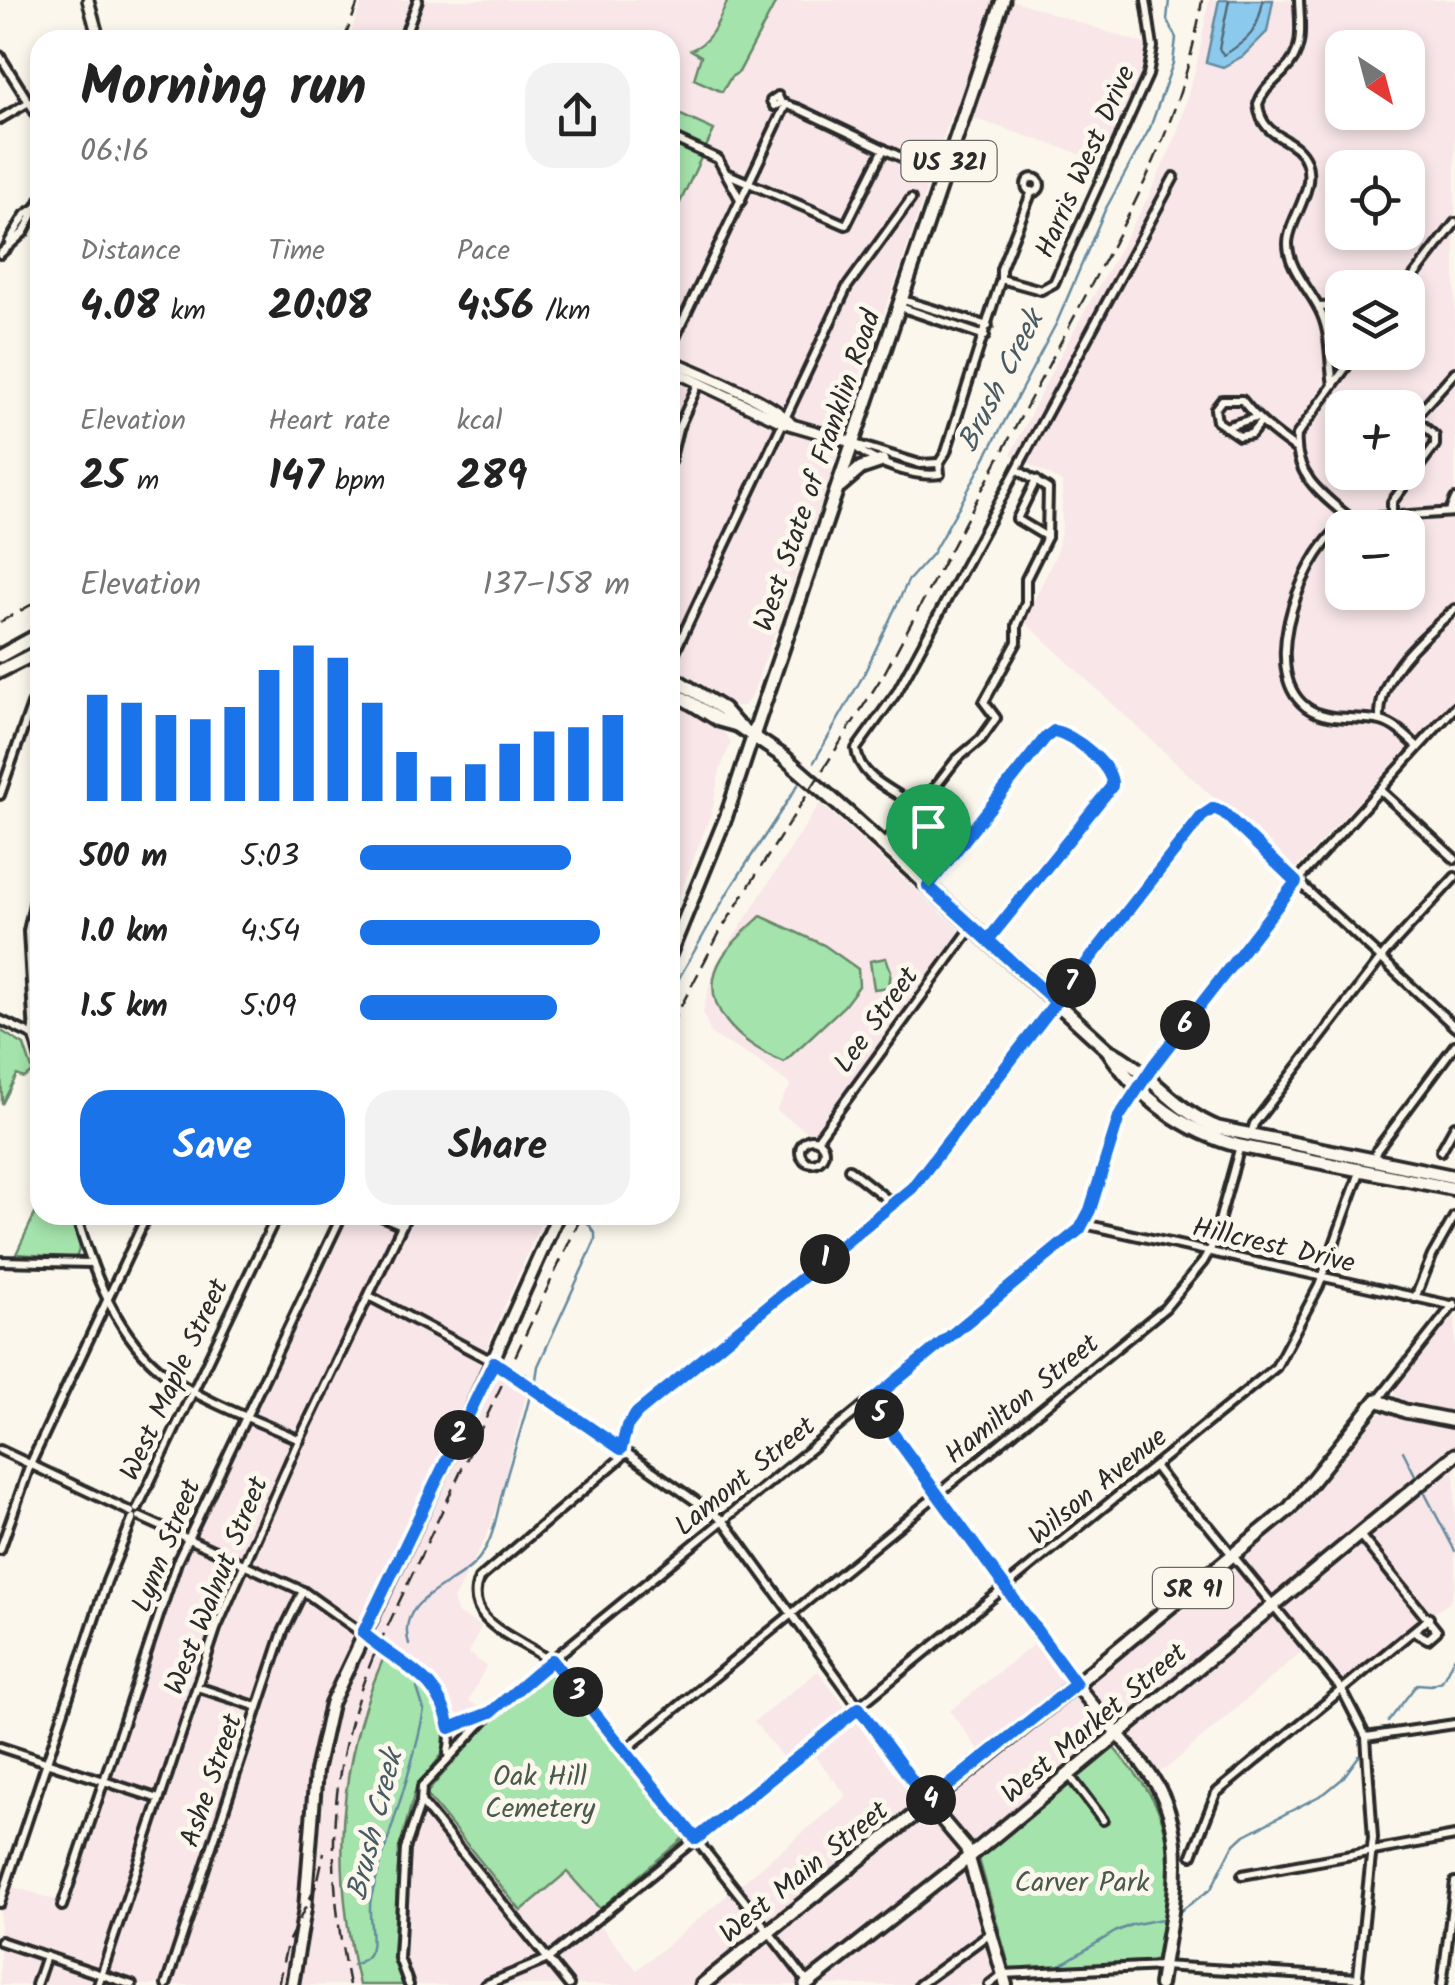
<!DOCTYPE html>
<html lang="en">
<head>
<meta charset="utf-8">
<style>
  body { margin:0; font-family:Kalam,sans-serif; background:#f2f2f2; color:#222; height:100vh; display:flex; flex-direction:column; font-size:38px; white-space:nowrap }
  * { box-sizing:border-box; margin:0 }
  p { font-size:32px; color:#767676 }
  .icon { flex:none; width:55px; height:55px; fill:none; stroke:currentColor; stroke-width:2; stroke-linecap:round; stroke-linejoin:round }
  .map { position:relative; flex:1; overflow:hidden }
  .details { position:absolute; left:30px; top:30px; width:650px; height:1195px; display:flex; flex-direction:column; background:#fff; border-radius:30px; box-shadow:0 5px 15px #0003 }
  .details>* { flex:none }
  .needle { width:65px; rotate:144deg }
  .buttons { position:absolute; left:1325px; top:30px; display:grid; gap:20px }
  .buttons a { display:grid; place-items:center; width:100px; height:100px; border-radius:20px; background:#fff; box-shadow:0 5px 15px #0003; font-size:50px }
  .pin { position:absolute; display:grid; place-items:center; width:85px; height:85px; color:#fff; margin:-102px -42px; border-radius:50% 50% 50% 0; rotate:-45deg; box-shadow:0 0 10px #0007 }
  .pin .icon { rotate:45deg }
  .km { position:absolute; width:50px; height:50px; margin:-25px; border-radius:50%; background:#222; color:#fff; font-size:28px; line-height:50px; text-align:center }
  .round { display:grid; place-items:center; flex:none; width:105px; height:105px; border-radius:30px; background:#f2f2f2 }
  .overview { display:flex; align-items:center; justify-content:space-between; height:170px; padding:0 50px }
  h1 { font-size:55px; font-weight:700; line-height:75px }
  .stats { display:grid; grid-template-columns:repeat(3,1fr); gap:15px; height:170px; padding:10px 50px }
  .stats div { display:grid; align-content:center }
  .stats b { font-size:42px; font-weight:700 }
  .stats small { font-size:28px; font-weight:400 }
  .stats p { font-size:28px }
  .chart { height:280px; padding:20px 50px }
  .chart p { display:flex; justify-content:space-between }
  .chart svg { width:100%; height:180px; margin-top:10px; stroke:#1a73e8; stroke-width:6 }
  .action { display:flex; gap:20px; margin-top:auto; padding:20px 50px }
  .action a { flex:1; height:115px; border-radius:30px; background:#1a73e8; color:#fff; font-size:40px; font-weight:700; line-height:115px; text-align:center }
  .action a+a { background:#f2f2f2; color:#222 }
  ul { padding:0 50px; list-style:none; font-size:32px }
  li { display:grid; grid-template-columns:160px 120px 1fr; align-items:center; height:75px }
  li i { height:25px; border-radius:12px; background:#1a73e8 }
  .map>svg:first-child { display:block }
  .built { fill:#f8e6e8; fill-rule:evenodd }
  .green { fill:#a4e3ab; stroke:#68876b; stroke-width:2.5 }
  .water { fill:#8ccaed; stroke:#658a9f; stroke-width:2.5 }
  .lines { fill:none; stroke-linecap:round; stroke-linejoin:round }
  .shore { stroke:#526b79; stroke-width:2.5 }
  .stream { stroke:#658a9f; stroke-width:2.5 }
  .minor-casing { stroke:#2b2b2b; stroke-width:14 }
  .tertiary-casing { stroke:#2b2b2b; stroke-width:16 }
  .secondary-casing { stroke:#2b2b2b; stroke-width:18 }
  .primary-casing { stroke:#2b2b2b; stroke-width:19 }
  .trunk-casing { stroke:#2b2b2b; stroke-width:19 }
  .minor { stroke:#fbf7ec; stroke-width:6 }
  .tertiary { stroke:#fbf7ec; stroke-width:9 }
  .secondary { stroke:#fbf7ec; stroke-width:10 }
  .primary { stroke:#fbf7ec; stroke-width:11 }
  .trunk { stroke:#fbf7ec; stroke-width:11 }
  .rail { stroke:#2b2b2b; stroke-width:2.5; stroke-dasharray:15 8; stroke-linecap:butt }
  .route-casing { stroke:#fff; stroke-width:20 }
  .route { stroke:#1a73e8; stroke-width:12 }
  .labels { text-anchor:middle; stroke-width:10; stroke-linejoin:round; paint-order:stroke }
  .shield { fill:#fbf7ec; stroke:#696865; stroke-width:2.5 }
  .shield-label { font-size:25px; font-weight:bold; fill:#2b2b2b }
  .street-label { font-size:28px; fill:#2b2b2b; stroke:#fbf7ec }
  .park-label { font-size:28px; fill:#49594b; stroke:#fbf7ec }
  .water-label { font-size:30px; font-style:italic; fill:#485b65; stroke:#fbf7ec }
</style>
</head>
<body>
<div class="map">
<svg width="1455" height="1985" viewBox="0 0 1455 1985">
  <rect width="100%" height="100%" fill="#fbf7ec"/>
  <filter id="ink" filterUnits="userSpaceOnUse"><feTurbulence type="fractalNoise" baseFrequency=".01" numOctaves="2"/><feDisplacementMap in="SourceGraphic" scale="20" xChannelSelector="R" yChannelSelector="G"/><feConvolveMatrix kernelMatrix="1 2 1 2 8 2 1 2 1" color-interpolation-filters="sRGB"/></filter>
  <g filter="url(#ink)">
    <g class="built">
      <path d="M 363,0 L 1012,0 L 1153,47 L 1152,62 L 1117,146 L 1089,137 L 1084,155 L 952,111 L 900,269 L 844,419 L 835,462 L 800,564 L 752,695 L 744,706 L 734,706 L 716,698 L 670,669 L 670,40 L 348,40 Z"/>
      <path d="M 1209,0 L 1455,0 L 1455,697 L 1293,872 L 1024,621 L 1056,555 L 1062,527 L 1062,482 L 1011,454 L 1056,363 L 1148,198 L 1176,137 L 1198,60 ZM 1342,48 L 1408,48 L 1408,112 L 1342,112 ZM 1342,168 L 1408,168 L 1408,232 L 1342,232 ZM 1342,288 L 1408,288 L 1408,352 L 1342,352 ZM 1342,408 L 1408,408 L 1408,472 L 1342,472 ZM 1342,528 L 1408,528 L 1408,592 L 1342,592 Z"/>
      <path d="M 670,698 L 723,732 L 731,742 L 720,770 L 712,811 L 670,920 Z"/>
      <path d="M 820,803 L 962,932 L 815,1134 L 811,1134 L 776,1110 L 791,1085 L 757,1060 L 711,1034 L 703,1012 L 714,968 Z"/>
      <path d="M 346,1215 L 544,1215 L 479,1365 L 526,1396 L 491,1527 L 453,1600 L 458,1614 L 481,1626 L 469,1653 L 486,1666 L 469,1701 L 496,1716 L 466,1744 L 426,1794 L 567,1871 L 600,1909 L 592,1916 L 637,1970 L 847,1796 L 815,1756 L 795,1772 L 754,1722 L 818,1671 L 925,1814 L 989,1764 L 950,1711 L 1034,1644 L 1073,1696 L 1296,1511 L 1372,1420 L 1395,1402 L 1395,1390 L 1455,1314 L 1455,1584 L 1449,1603 L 1419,1623 L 1347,1682 L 1342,1683 L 1309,1645 L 1166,1769 L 1156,1773 L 1126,1739 L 1007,1833 L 977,1858 L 964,1877 L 994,1977 L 986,1985 L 0,1985 L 0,1883 L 67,1903 L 180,1571 Z"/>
    </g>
    <g class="green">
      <path d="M 728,0 L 777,0 L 739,72 L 731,77 L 722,92 L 694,79 L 701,56 L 691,50 C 713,41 718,21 728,0 Z"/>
      <path d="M 670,110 L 714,130 L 670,224 Z"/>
      <path d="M 761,916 L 824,945 L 858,969 L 859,986 L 844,1006 L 784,1062 C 743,1046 692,1005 723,956 C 733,941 748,928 761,916 Z"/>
      <path d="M 886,958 L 891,971 L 889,987 L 874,989 L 870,961 Z"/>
      <path d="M 0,1030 L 24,1045 L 33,1072 L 24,1078 L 17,1075 L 2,1104 Z"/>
      <path d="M 40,1203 L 40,1215 L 70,1215 L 80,1247 L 76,1258 L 16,1254 Z"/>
      <path d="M 384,1657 L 429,1691 L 440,1709 L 445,1733 L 444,1752 L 416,1788 L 399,1849 L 393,1958 L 403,1985 L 359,1985 C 332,1869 336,1766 384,1657 Z"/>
      <path d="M 551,1668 L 687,1835 L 600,1909 L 567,1872 L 521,1911 L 426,1794 L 480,1730 Z"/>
      <path d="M 1114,1748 C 1125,1762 1139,1776 1148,1791 C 1182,1841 1165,1904 1156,1959 L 1151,1961 L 1010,1969 L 979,1859 Z"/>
    </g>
    <path class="water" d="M 1219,0 L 1273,0 L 1267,32 L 1243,56 L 1223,67 L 1206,62 Z"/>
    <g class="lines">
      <path class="shore" d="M 1229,0 L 1219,49 L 1224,55 C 1250,39 1258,31 1263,0"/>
      <g class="stream">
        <path d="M 814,762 L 863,676 L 908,581 L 932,554 L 965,496 L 1057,322 L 1105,210 L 1150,128 L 1173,63 L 1176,38 L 1167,20 L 1169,0"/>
        <path d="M 670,994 L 728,892 L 798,785"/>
        <path d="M 536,1379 L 538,1366 L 595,1241 L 595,1233 L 582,1215"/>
        <path d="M 1403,1451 L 1418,1481"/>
        <path d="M 1422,1488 L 1455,1551"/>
        <path d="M 409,1644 C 395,1600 451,1587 473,1565 C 495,1544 496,1513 504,1486 C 512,1456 523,1426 530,1395"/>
        <path d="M 1388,1722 L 1417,1684 L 1431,1685 L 1442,1681 L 1455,1656"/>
        <path d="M 1179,1912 L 1211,1889 L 1233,1846 L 1245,1835 L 1325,1793 L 1342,1779 L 1359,1756"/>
        <path d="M 353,1965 C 385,1955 365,1924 371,1898 C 387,1835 412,1774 424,1710 L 417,1688"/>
        <path d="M 1060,1965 L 1115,1932 L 1131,1925 L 1162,1919"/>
      </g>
      <g class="minor-casing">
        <g id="minor">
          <path d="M 1299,0 C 1300,27 1305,51 1284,71 C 1274,82 1263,89 1258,104 C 1262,142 1295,134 1306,161 C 1317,190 1288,220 1288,244 C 1288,269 1313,293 1322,315 C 1331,336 1329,362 1333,385"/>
          <path d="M 403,40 L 418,0"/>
          <path d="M 0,56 L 40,120"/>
          <path d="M 781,103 L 778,96 L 771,101 L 774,106 L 781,103 L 799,109 L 943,177"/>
          <path d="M 0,119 L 29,102"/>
          <path d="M 670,137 L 718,159 L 741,201"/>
          <path d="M 728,174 L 846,225 L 884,149"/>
          <circle cx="1033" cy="185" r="7"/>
          <path d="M 9,242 L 25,215 L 34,209"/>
          <path d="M 0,254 L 24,232 L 40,200"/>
          <path d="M 1001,279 L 1041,290 L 1054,283 L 1148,75 L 1153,47 L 1146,0"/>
          <path d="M 1405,288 L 1455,223"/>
          <path d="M 903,300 L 988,326"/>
          <path d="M 900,307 L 985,336"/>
          <path d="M 1319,307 L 1342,306"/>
          <path d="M 670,348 L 786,104"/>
          <path d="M 1357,352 L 1297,435 C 1293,475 1323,496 1351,519 L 1455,512"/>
          <path d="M 1261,422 L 1251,434 L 1239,436 L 1217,421 L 1215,409 L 1222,400 L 1242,400 C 1257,420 1275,434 1296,449"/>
          <path d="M 1225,427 L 1255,418"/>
          <path d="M 852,443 C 869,462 916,478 940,474 L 939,463 L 946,452 L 1001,279 L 1001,269 L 1032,191"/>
          <path d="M 852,443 L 920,464 L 939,463"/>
          <path d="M 670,462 L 678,429 L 699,382"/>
          <path d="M 1036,480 L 1017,519 L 1047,537"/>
          <path d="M 1450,511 L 1455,499"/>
          <path d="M 1392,517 L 1392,502 L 1435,445 L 1435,436 L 1414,418 L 1455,372"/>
          <path d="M 1351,519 C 1304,546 1256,669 1306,707 C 1328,723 1356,715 1381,721 C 1396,725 1407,737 1418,747"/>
          <path d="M 670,662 L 847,287 L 911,199"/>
          <path d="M 1380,720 C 1378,672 1423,638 1455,609"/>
          <path d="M 1380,790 L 1455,859"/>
          <path d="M 0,795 L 32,704 L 40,708"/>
          <path d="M 918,809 C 897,790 860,781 856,749 L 897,692 L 1174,177"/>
          <path d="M 883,844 L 918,809 L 956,760 L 981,739 L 996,718 L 984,702 L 1017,642 L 1017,625 L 1026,603 L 1026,579 L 1047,537 L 1048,489 L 1018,470"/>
          <path d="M 40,876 L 28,931 L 34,1036 L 40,1060"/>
          <path d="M 929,885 L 1049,734 L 1061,731 C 1078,742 1114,765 1112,785 L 988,940"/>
          <path d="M 0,1020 L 34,1036"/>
          <path d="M 1251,1134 L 1254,1124 L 1386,952 L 1455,877"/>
          <circle cx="812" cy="1151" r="12"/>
          <path d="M 817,1140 L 972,927"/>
          <path d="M 1441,1151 L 1455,1126"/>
          <path d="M 1373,1160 L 1377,1150 L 1455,1045"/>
          <path d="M 849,1169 L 892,1203"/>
          <path d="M 76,1215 C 93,1272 117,1338 167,1375 C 203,1402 258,1421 300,1440"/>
          <path d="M 379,1215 L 402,1225"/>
          <path d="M 1084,1224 L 1455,1306"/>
          <path d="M 0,1261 L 92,1263"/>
          <path d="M 369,1296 L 509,1370 L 724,1521 L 928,1802"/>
          <path d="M 1415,1298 L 1432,1256 L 1454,1217"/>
          <path d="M 1378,1400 L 1454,1304"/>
          <path d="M 870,1402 L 1076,1684"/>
          <path d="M 0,1450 L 131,1512"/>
          <path d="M 1155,1467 L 1177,1496 L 1208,1525 L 1342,1690 L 1366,1737 L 1373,1838 L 1357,1985"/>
          <path d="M 137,1509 L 277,1215"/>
          <path d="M 140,1517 L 303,1591 L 418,1673 C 442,1693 455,1721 448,1753"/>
          <path d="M 1359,1534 L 1437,1631 L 1428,1639 L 1415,1632"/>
          <path d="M 0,1550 L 30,1465 L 147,1215"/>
          <path d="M 197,1687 L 258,1707"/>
          <path d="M 449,1728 L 486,1715"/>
          <path d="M 1366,1737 L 1455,1724"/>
          <path d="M 0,1747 L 159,1799"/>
          <path d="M 624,1751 L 1165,1308 L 1203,1262 L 1212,1246 L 1240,1146"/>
          <path d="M 1069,1775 L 1103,1820"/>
          <path d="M 421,1802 L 569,1985"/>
          <path d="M 1192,1855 L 1216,1793 L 1429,1618"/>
          <path d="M 1242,1875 L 1455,1836"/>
          <path d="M 0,1903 L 107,1581 L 133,1518"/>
          <path d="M 62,1906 L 177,1562 L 342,1215"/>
          <path d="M 0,1941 L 132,1985"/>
          <path d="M 808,1983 C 728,1877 644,1775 561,1672 C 537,1641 458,1629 479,1579 L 620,1459 L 627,1426 L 637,1413 L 916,1184 L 1208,811 L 1213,808 L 1224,813 L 1455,1027"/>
          <path d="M 36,1985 L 46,1956"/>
          <path d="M 98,1985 L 216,1629 L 296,1447 L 407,1215"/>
          <path d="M 166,1985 L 283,1632 L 303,1591"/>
          <path d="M 409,1985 L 399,1958 L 405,1849 L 421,1802 L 422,1787 L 491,1713 L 552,1660 L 1080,1229 L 1090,1210 L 1119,1117 L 1153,1066 L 1296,882 L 1455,707"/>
          <path d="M 485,1985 L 548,1959 L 1276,1367 L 1319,1286 L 1360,1172"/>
          <path d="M 919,1985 L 990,1933"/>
          <path d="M 989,1985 L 1003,1974 L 1162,1966 L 1359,1978"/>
          <path d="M 1442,1985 L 1455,1882"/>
        </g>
      </g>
      <g class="tertiary-casing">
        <g id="tertiary">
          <path d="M 88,0 L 99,40"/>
          <path d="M 670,360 C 698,373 775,402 791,424"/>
          <path d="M 670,369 L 782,422 L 851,442"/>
        </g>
      </g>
      <g class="secondary-casing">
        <g id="secondary">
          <path d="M 670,954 L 726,817 L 753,736"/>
          <path d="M 1076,1684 C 1102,1719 1136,1750 1158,1787 C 1192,1848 1169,1920 1160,1985"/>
          <path d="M 928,1803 L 966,1848 L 1006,1985"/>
          <path d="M 292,1985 L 305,1909 L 316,1771 L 331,1704 L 466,1420 L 558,1215"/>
        </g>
      </g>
      <g class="primary-casing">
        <g id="primary">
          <path d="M 753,736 L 784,757 L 848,813 L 1108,1050 C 1138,1098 1186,1132 1240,1146 L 1455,1189"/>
          <path d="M 1108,1050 C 1149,1070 1174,1111 1218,1128 L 1455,1177"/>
          <path d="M 702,1985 L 1009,1739 L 1290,1508 L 1377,1400 L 1405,1411 L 1455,1421"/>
          <path d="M 806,1985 L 969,1857 L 1455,1455"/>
        </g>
      </g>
      <g class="trunk-casing">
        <g id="trunk">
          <path d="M 840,486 L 861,468 L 882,461"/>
          <path d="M 0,656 L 40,634"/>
          <path d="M 0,671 L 40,651"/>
          <path d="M 670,676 L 723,709 L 737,725 L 753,736 L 1003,0"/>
          <path d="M 670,690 L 719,720 L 737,725"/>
        </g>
      </g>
      <use href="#minor" class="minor"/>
      <use href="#tertiary" class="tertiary"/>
      <use href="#secondary" class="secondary"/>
      <use href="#primary" class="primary"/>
      <use href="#trunk" class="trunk"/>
      <g class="rail">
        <path d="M 344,40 L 359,0"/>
        <path d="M 0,622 L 40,600"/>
        <path d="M 670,1027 L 721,930 L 885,672 L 1129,214 C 1164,144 1190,77 1202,0"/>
        <path d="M 278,1985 L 287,1944 L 317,1884 L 324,1852"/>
        <path d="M 349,1985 C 325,1867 327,1768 374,1655 L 582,1215"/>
      </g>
    </g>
  </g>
  <g class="lines" filter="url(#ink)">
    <g class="route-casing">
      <path id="route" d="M 928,886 L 1056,1002 L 912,1188 L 637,1413 L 627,1426 L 621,1449 L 494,1362 L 363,1633 C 400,1666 439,1674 450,1728 L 491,1712 L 552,1660 L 696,1839 L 859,1708 L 928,1802 L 1076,1684 L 870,1402 L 1080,1229 L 1090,1210 L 1119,1117 L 1153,1066 L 1296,882 L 1224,813 L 1214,808 L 1202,816 L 1056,1002 L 988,940 L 1112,786 C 1114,766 1073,734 1054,731 L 1045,738 L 928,886"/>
    </g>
    <use href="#route" class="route"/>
  </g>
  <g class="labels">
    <g class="shield">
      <rect x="901.5" y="141" width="95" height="40" rx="8"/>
      <rect x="1153" y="1568" width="80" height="40" rx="8"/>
    </g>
    <g class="shield-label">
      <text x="949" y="170">US 321</text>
      <text x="1193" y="1597">SR 91</text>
    </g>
    <g class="street-label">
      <text transform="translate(1084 161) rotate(-66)" y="10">Harris West Drive</text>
      <text transform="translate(816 470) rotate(-71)" y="10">West State of Franklin Road</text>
      <text transform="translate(875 1019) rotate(-54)" y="10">Lee Street</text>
      <text transform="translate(1274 1244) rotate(13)" y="10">Hillcrest Drive</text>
      <text transform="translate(173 1379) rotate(-65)" y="10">West Maple Street</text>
      <text transform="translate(1021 1398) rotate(-39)" y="10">Hamilton Street</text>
      <text transform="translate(744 1475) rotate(-39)" y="10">Lamont Street</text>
      <text transform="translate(1097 1485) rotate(-39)" y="10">Wilson Avenue</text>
      <text transform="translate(165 1545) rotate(-68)" y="10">Lynn Street</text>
      <text transform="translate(215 1585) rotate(-68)" y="10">West Walnut Street</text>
      <text transform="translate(1093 1722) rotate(-40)" y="10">West Market Street</text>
      <text transform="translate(210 1780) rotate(-71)" y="10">Ashe Street</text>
      <text transform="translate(803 1871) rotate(-39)" y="10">West Main Street</text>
    </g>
    <g class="park-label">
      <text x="540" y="1785">Oak Hill<tspan x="540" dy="32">Cemetery</tspan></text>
      <text x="1082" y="1891">Carver Park</text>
    </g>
    <g class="water-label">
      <text transform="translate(1000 381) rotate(-63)" y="10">Brush Creek</text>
      <text transform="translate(374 1825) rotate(-76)" y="10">Brush Creek</text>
    </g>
  </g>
</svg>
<div class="buttons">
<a><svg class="needle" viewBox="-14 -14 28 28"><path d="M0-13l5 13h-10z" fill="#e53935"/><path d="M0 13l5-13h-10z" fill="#767676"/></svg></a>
<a><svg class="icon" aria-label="locate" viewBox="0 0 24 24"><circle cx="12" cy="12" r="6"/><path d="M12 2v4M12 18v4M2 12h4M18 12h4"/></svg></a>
<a><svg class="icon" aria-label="layers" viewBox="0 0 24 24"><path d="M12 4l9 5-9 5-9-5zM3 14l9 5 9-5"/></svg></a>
<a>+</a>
<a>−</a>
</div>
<div class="pin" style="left:928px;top:886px;background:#1e9e55"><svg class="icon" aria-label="arrive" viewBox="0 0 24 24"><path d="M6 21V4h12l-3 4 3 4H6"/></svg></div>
<b class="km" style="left:825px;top:1259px">1</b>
<b class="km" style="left:459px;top:1435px">2</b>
<b class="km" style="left:578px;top:1692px">3</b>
<b class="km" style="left:931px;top:1800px">4</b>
<b class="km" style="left:879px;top:1414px">5</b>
<b class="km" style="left:1185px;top:1025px">6</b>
<b class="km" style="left:1071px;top:983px">7</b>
<section class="details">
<div class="overview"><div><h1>Morning run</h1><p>06:16</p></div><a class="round"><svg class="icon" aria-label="share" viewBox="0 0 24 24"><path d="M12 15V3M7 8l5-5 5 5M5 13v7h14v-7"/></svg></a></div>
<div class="stats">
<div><p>Distance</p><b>4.08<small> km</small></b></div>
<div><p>Time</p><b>20:08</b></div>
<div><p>Pace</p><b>4:56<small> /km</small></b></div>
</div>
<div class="stats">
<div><p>Elevation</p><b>25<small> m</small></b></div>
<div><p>Heart rate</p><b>147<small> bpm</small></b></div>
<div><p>kcal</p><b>289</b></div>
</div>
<div class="chart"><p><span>Elevation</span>137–158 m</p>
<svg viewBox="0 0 160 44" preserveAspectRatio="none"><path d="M5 44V18M15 44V20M25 44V23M35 44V24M45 44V21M55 44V12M65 44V6M75 44V9M85 44V20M95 44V32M105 44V38M115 44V35M125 44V30M135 44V27M145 44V26M155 44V23"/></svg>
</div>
<ul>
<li><b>500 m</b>5:03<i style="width:78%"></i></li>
<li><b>1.0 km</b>4:54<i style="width:89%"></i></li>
<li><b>1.5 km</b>5:09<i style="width:73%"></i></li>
</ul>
<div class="action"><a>Save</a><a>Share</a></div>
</section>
</div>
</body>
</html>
